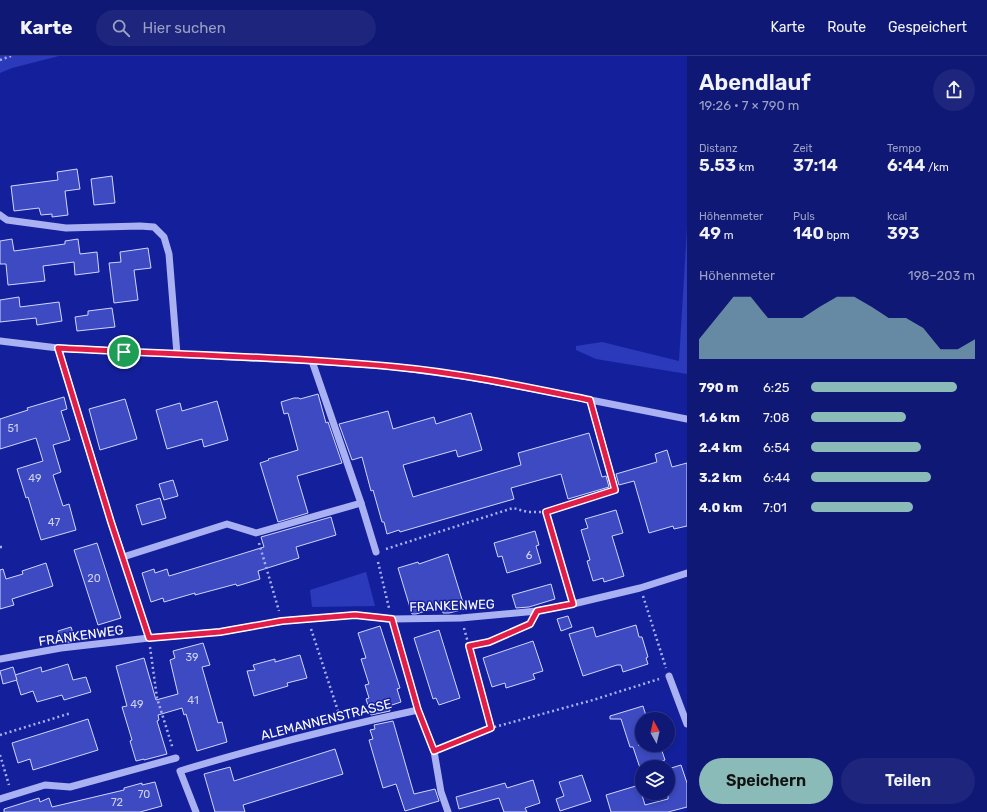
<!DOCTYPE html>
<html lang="de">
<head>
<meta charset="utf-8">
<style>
  body { margin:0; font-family:Rubik,sans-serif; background:#1d257c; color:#f1f3f6; height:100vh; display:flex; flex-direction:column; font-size:15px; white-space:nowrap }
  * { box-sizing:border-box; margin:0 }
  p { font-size:13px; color:#9ba0c5 }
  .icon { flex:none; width:22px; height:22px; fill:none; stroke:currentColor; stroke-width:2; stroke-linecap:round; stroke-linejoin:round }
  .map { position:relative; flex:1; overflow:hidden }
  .drawer { display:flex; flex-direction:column; background:#0f1874; width:300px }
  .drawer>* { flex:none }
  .needle { width:26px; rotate:352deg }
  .controls { position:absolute; left:635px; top:656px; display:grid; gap:8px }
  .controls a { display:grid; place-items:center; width:40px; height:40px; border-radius:50%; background:#0f1874; box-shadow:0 2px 6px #0003,0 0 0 1px #2f3786; font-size:20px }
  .pin { position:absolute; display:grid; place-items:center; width:34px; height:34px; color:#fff; margin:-17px; border:2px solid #fff; border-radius:50%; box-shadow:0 1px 4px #0007 }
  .round { display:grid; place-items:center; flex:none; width:42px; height:42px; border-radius:21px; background:#1d257c }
  .head { display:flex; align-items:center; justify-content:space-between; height:68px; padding:0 12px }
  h1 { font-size:22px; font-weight:600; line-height:30px }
  .metrics { display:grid; grid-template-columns:repeat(3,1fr); gap:6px; height:68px; padding:4px 12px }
  .metrics div { display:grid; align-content:center }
  .metrics b { font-size:17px; font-weight:600 }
  .metrics small { font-size:11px; font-weight:400 }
  .metrics p { font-size:11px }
  .chart { height:112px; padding:8px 12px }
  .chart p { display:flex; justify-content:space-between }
  .chart svg { width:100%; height:72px; margin-top:4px; fill:#8bbbb9; opacity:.7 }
  .cta { display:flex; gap:8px; margin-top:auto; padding:8px 12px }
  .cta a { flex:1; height:46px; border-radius:24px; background:#8bbbb9; color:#111; font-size:16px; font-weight:600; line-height:46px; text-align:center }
  .cta a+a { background:#1d257c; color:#f1f3f6 }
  ul { padding:0 12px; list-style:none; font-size:13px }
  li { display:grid; grid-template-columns:64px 48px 1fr; align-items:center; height:30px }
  li i { height:10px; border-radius:5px; background:#8bbbb9 }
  header { display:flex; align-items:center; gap:24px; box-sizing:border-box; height:56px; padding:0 20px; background:#0f1874; border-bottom:1px solid #2f3786 }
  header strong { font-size:19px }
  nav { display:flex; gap:22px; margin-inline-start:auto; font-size:14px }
  .search { width:280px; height:36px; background:#1d257c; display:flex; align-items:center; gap:10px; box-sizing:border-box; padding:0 14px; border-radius:22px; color:#9ba0c5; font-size:15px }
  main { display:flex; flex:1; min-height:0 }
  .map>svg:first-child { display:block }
  .green { fill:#2b3abb }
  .building { fill:#3d4ac1; stroke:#d1d6fd }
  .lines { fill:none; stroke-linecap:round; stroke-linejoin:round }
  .path { stroke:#a9b1f3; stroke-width:2.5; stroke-dasharray:2 3; stroke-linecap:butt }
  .minor { stroke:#a9b1f3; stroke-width:7 }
  .route-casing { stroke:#fff; stroke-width:8 }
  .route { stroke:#e11d48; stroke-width:5 }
  .labels { text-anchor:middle; stroke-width:3; stroke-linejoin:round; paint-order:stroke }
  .number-label { font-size:11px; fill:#ced2f0 }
  .street-label { font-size:13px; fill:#fff; stroke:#14209b }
</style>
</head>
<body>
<header>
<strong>Karte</strong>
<div class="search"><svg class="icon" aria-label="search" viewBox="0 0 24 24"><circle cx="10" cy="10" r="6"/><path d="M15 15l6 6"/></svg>Hier suchen</div>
<nav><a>Karte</a><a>Route</a><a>Gespeichert</a></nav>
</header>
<main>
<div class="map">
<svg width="687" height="756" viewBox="0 0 687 756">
  <rect width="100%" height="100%" fill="#14209b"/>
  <g class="green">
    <path d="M 0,0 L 59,0 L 12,12 L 0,17 Z"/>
    <path d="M 687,172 L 687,318 L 596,303 L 576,294 L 576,290 L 602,286 L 679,305 Z"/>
    <path d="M 366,516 L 375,550 L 312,551 L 310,534 Z"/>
  </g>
  <g class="building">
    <path d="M 77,113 L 80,133 L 65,135 L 68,159 L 52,161 L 52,158 L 41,159 L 39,152 L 14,155 L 11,130 L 58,124 L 57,116 Z"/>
    <path d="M 112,120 L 115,147 L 94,149 L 91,123 Z"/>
    <path d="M 12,183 L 14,195 L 65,188 L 65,185 L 78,183 L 80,198 L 97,196 L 99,216 L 75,219 L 74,206 L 43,210 L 45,225 L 8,229 L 6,208 L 0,208 L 0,185 Z"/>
    <path d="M 148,192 L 151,212 L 134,214 L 138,244 L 114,247 L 109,207 L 121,206 L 120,196 Z"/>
    <path d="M 19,241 L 20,251 L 59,246 L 62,265 L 37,269 L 36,262 L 0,266 L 0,244 Z"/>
    <path d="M 112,252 L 115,271 L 77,275 L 75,261 L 88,259 L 88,255 Z"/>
    <path d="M 318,338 L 326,367 L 328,366 L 342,407 L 297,420 L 308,457 L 278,466 L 260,407 L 269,404 L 268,403 L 298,394 L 288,357 L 284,358 L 281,346 L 294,342 L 299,342 L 300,343 Z"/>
    <path d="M 64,341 L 67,353 L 61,355 L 70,384 L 53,389 L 61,416 L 53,419 L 63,450 L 69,448 L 76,474 L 41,484 L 28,441 L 26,442 L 17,413 L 43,405 L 36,382 L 0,393 L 0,363 L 28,354 L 27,352 Z"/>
    <path d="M 125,343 L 137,383 L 100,394 L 89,353 Z"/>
    <path d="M 217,345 L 228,384 L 204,391 L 202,383 L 167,393 L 156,354 L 180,347 L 182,355 Z"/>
    <path d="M 388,355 L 393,373 L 434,361 L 436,368 L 471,357 L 482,394 L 458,401 L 456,394 L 403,409 L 413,441 L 521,409 L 518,397 L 589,377 L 602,421 L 606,420 L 609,431 L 568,443 L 561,418 L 511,432 L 514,443 L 400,476 L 399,474 L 387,478 L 384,466 L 382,466 L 373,434 L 371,435 L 362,401 L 352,404 L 339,368 Z"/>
    <path d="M 667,394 L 672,411 L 687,407 L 687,470 L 674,473 L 673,470 L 649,477 L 634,425 L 619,429 L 616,418 L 657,406 L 655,398 Z"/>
    <path d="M 173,424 L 178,440 L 164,444 L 159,428 Z"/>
    <path d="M 160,442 L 166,462 L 142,469 L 136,449 Z"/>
    <path d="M 616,454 L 623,477 L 612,480 L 624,520 L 604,526 L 603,522 L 593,525 L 587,505 L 590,504 L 581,474 L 588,472 L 585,463 Z"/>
    <path d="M 331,461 L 336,479 L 296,491 L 299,502 L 258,515 L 260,523 L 237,530 L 236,528 L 195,539 L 195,537 L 164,546 L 163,542 L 151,546 L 142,517 L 154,513 L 155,517 L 167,513 L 169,520 L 222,504 L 264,491 L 261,481 Z"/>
    <path d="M 535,475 L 539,489 L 536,490 L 541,507 L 507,517 L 502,500 L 498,501 L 494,487 Z"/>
    <path d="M 97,487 L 121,562 L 98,569 L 74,494 Z"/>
    <path d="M 448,498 L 465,553 L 449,557 L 443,557 L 441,550 L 416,558 L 412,558 L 398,512 L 418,506 L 419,508 Z"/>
    <path d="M 46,507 L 53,530 L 12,543 L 14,549 L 0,553 L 0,514 L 3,513 L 6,523 L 23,518 L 22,515 Z"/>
    <path d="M 551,528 L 555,543 L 529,551 L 516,552 L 512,539 Z"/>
    <path d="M 568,560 L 572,571 L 561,575 L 557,563 Z"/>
    <path d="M 636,569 L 639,581 L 642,581 L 648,601 L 646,602 L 648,608 L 623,616 L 621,609 L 617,609 L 583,620 L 569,578 L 593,571 L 596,581 Z"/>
    <path d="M 380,570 L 400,632 L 397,633 L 401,646 L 389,650 L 390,655 L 371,659 L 366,643 L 369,642 L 365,629 L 369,628 L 361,603 L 366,602 L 358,577 Z"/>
    <path d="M 71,571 L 76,585 L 62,587 L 58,575 Z"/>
    <path d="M 439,574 L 460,642 L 439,649 L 436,642 L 433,643 L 414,582 Z"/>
    <path d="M 533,585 L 543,615 L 533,618 L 535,623 L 506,632 L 505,627 L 492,631 L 483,602 Z"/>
    <path d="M 203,587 L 210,609 L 202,611 L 218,667 L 222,666 L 227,686 L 197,695 L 186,658 L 184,659 L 182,652 L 158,659 L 159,664 L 157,665 L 167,698 L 144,704 L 144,703 L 136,705 L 130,685 L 132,684 L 122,651 L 127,650 L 116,610 L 144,602 L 156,644 L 178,638 L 170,604 L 175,602 L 173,595 Z"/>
    <path d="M 300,599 L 307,622 L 287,627 L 288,630 L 254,640 L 247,615 L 255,614 L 253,609 L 275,603 L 275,606 Z"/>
    <path d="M 68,608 L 73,624 L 86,621 L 91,636 L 64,644 L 62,639 L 37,646 L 33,635 L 21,639 L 15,619 L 41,611 L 42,616 Z"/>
    <path d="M 13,611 L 17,624 L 3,628 L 0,615 Z"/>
    <path d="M 643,650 L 647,663 L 642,663 L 642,688 L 638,689 L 660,689 L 665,704 L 640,712 L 633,691 L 630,691 L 621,663 L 610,663 L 610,660 Z"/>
    <path d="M 88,663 L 98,694 L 33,714 L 30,703 L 18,707 L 12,687 Z"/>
    <path d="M 393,665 L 414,738 L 435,733 L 439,745 L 405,755 L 396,728 L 383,732 L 369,684 L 373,683 L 370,674 L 375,673 L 374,669 Z"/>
    <path d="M 335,693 L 343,718 L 243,749 L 245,756 L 215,756 L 204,718 L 230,711 L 234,725 Z"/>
    <path d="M 681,709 L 687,727 L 687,751 L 668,756 L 611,756 L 606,739 L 639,729 L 645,749 L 668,743 L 668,713 Z"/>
    <path d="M 582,719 L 591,745 L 560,755 L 556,743 L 564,740 L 559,726 Z"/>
    <path d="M 533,724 L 540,747 L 525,752 L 527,756 L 504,756 L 499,742 L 459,753 L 456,741 L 505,727 L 507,732 Z"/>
    <path d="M 155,726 L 162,750 L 140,756 L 4,756 L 4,753 L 39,742 L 40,746 L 49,742 L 52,751 L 124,734 L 124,732 L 142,727 L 142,729 Z"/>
  </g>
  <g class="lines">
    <g class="path">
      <path d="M 0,4 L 11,0"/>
      <path d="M 546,456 L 570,538"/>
      <path d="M 259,487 L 279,555"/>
      <path d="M 0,491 L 2,491"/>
      <path d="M 386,493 L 513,452 L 528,456 L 546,456 L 605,437"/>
      <path d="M 378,506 L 389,552"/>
      <path d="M 126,511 L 146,573"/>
      <path d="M 643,540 L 666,612"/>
      <path d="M 394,572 L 416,644"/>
      <path d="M 464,572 L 491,672"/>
      <path d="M 311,573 L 340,661"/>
      <path d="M 150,591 L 157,642 L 173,693"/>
      <path d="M 469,591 L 489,586 L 530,568 L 531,566"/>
      <path d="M 0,679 L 71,657"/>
      <path d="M 443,691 L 491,672 L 593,644 L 659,623"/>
      <path d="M 0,699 L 9,729"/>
    </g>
    <g class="minor">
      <path d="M 0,159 L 7,164 L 66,172 L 140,170 L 154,171 L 164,181 L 169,198 L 177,298"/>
      <path d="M 0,285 L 58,292 L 312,305 L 397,311 L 469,321 L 545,335 L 687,363"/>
      <path d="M 58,292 L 111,466 L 123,501 L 227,468 L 256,477 L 361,447"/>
      <path d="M 312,305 L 361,447 L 376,496"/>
      <path d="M 590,344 L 615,434"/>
      <path d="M 0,603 L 61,592 L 149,582 L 220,576 L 282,565 L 355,559 L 392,563 L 461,562 L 537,555 L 573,548 L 640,532 L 687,517"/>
      <path d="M 669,620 L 687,668"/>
      <path d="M 0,743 L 45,729 L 70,731 L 176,702"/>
      <path d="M 196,756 L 180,715 C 259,691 338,671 418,654 L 434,695 L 441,736 L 448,756"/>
    </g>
  </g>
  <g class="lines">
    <g class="route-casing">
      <path id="route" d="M 58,292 C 171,299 284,300 396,311 C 461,317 526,331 590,344 L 615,434 L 546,456 L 573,548 L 537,555 L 530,568 L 489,586 L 469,590 L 491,672 L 434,695 L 418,654 L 392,563 L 355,559 L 282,565 L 220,576 L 149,582 L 111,466 Z"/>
    </g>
    <use href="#route" class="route"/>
  </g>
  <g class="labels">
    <g class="number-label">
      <text x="13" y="376">51</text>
      <text x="35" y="426">49</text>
      <text x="54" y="470">47</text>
      <text x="529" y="503">6</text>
      <text x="94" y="526">20</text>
      <text x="192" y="605">39</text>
      <text x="193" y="648">41</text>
      <text x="137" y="652">49</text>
      <text x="144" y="742">70</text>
      <text x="117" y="750">72</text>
    </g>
    <g class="street-label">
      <text transform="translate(452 549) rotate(-2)" y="5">FRANKENWEG</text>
      <text transform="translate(81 579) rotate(-8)" y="5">FRANKENWEG</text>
      <text transform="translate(326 663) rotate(-14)" y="5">ALEMANNENSTRASSE</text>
    </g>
  </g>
</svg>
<div class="controls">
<a><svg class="needle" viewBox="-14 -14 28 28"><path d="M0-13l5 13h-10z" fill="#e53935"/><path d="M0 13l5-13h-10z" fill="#9ba0c5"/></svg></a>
<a><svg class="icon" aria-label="layers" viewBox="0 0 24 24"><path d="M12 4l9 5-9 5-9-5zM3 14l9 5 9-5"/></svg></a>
</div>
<div class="pin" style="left:124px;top:296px;background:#1e9e55"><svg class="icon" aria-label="arrive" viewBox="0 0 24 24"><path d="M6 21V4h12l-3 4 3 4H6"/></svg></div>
</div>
<section class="drawer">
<div class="head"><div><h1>Abendlauf</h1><p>19:26 · 7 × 790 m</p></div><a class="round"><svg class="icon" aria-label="share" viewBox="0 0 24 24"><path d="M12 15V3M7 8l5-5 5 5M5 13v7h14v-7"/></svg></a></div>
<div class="metrics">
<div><p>Distanz</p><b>5.53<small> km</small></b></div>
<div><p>Zeit</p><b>37:14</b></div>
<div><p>Tempo</p><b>6:44<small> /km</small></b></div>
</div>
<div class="metrics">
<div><p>Höhenmeter</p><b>49<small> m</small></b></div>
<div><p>Puls</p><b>140<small> bpm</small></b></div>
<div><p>kcal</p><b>393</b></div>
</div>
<div class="chart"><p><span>Höhenmeter</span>198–203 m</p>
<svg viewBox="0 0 160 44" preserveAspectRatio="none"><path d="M0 44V32L10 19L20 6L30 6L40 19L50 19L60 19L70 12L80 6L90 6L100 12L110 19L120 19L130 25L140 38L150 38L160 32V44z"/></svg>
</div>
<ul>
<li><b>790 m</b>6:25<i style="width:89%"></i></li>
<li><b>1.6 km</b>7:08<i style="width:58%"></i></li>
<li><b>2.4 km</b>6:54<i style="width:67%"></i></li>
<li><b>3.2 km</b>6:44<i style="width:73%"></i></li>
<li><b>4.0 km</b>7:01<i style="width:62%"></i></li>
</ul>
<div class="cta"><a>Speichern</a><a>Teilen</a></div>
</section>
</main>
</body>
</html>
